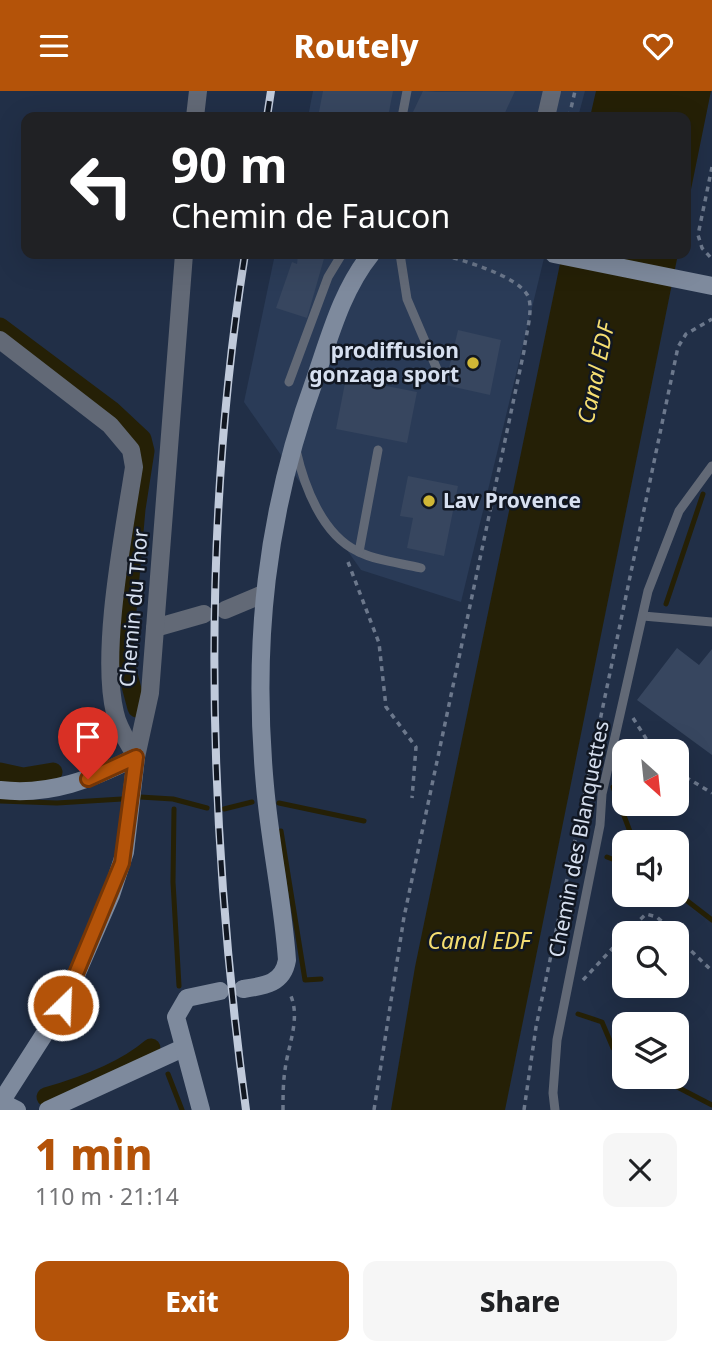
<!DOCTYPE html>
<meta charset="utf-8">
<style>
:root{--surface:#fff;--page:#f6f6f6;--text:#202124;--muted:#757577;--accent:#b45309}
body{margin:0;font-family:"Noto Sans",sans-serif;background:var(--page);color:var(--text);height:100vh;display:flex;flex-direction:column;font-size:26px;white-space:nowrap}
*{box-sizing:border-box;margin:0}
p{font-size:23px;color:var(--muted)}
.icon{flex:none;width:38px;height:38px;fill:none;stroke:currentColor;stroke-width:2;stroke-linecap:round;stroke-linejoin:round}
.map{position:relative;height:1019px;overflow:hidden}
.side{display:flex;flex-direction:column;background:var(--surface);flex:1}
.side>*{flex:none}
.top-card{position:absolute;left:21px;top:21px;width:670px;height:147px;border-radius:14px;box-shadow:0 7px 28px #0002;background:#202124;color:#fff;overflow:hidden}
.needle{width:46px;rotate:153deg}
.buttons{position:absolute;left:612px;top:648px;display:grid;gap:14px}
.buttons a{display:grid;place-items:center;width:77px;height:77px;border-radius:14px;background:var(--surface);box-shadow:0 7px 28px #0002;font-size:35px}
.pin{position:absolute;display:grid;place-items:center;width:60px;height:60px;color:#fff;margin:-72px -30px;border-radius:50% 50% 50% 0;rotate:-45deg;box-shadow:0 0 7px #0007}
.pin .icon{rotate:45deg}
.me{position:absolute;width:77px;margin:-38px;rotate:24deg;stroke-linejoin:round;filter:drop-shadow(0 0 5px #0008)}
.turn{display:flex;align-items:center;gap:24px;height:147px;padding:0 35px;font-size:32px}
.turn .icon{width:91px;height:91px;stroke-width:2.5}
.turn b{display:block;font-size:49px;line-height:60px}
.round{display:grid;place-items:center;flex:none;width:74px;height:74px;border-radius:14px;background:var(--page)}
.summary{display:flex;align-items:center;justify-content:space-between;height:119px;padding:0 35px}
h1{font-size:42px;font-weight:800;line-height:52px;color:var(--accent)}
.primary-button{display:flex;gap:14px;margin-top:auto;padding:14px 35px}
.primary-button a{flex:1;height:80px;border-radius:14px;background:var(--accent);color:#fff;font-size:28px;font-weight:800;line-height:80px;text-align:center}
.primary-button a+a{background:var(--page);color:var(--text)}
header{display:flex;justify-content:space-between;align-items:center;height:91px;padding:0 35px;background:var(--accent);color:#fff;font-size:32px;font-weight:800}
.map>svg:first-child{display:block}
.built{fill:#2a3b57}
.water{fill:#252006}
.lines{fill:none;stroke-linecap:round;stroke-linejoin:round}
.stream{stroke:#252006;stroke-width:5}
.canal{stroke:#252006;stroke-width:19}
.building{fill:#37465f}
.path{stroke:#6c788c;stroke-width:3.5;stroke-dasharray:5 5;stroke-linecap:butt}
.lane{stroke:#626976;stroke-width:9}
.street{stroke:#626976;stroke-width:18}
.secondary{stroke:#7e8a9d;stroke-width:18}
.rail-casing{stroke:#c0cadb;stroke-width:8}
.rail{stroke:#111722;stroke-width:5;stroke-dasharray:16;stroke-linecap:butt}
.route-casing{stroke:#753606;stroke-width:18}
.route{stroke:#b45309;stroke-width:12}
.poi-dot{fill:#d0b736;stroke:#111722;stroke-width:2.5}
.labels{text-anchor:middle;stroke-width:5;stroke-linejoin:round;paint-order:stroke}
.poi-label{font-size:21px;font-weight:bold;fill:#d7e0f0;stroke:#111722;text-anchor:end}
.street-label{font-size:21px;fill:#d7e0f0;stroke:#111722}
.water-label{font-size:23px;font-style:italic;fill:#f5de71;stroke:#111722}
</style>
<header><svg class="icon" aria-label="menu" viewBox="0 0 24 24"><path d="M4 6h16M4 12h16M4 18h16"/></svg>Routely<svg class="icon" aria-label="heart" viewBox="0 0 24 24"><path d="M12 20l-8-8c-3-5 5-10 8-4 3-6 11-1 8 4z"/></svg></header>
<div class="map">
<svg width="712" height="1019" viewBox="0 0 712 1019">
<rect width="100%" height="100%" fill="#212f47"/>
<g class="built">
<path d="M313,0h272l-7,26h-270z"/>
<path d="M275,163h270l-84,348 -100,-32 -117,-168z"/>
</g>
<g class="water">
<path d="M596,0h115l-25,123v-97h-96z"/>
<path d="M562,163h116l-173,856h-114l24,-143z"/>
</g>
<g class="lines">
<g class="stream">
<path d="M666,513l37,-110"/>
<path d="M613,696l21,55"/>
<path d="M140,706l33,2 34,9"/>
<path d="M0,710l57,2 65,-4"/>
<path d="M279,712l85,18"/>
<path d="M174,718l-1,73 6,104"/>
<path d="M224,718l28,-7"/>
<path d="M281,740l24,149 16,-1"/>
<path d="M607,766l18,7"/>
<path d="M677,802l35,27"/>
<path d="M578,923l24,8 11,26 12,11"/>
<path d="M168,983l14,36"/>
<path d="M656,985l56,29"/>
</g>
<g class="canal">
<path d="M0,236l111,83 31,29 3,12 -9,58 -13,147 14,52"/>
<path d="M0,681l23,5 30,-5"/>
<path d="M46,1006c35,-10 77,-25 105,-49"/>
</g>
</g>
<g class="building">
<path d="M323,0h70l-5,26h-70z"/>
<path d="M423,0l14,1 78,-1 -12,26h-79l-11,-5z"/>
<path d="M298,163h33l-2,3 -4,-2 -18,63 -31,-10 16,-46 5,2z"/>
<path d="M458,239l43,10 -11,55 -45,-10z"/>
<path d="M346,287l71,14 -10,51 -71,-14z"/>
<path d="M408,385l50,10 -14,70 -37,-8 6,-30 -13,-2z"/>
<path d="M677,557l22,17 13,-16v106l-75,-55z"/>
</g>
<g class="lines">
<g class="path">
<path d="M569,26l6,-26"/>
<path d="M712,76l-14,68 4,13 10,11"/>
<path d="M348,471l31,81 7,64 30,40 -4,51"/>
<path d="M633,627l21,33"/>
<path d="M677,681l35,21"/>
<path d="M626,842l20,-19 11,3 17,16"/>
<path d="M677,846l35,34"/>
<path d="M583,889l42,-45"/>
<path d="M283,1019c0,-13 0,-27 2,-40 3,-25 17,-54 4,-78"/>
<path d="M374,1019l30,-193 120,-566c1,-14 10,-41 4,-55 -11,-21 -67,-36 -88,-42"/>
<path d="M524,1019l12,-83 142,-680 8,-13 26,-15"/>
</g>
<g class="lane">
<path d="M402,26l5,-26"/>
<path d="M400,163l7,45 32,75"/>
<path d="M289,291l39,-105 14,-23"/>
<path d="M296,359c8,36 26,84 61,101 19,10 44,12 64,17"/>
<path d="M359,461l19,-102"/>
<path d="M643,525l69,6"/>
<path d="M555,1019l-2,-17 4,-53 43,-215 2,-31 46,-203 31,-80 33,-45"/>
</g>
<g class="street">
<path d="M195,26l3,-26"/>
<path d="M546,26l6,-26"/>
<path d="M0,249l110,85 21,25 3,17c-10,65 -34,184 -19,246 3,16 14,30 21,44"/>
<path d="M225,519l38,-16"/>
<path d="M155,537l49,-14"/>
<path d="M136,666l14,-64 34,-439"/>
</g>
<g class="secondary">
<path d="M554,163l158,32"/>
<path d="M0,699c50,6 92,-11 136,-33"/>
<path d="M243,898c21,-3 40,-5 44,-29 -4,-58 -17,-116 -22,-174 -13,-142 1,-273 50,-407 15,-43 27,-89 56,-125"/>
<path d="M17,1019l-16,-8 62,-97 48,-110 14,-43 11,-95"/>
<path d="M48,1019l135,-62"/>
<path d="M201,1019l-25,-93 11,-19 33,-7"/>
</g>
<defs>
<g id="rail">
<path d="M267,26l4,-26"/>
<path d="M245,163c-45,283 -37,573 1,856"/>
</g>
</defs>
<use href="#rail" class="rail-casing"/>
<use href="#rail" class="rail"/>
</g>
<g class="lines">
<defs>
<path id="route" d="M63,914l59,-142 14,-106 -48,22"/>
</defs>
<use href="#route" class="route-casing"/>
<use href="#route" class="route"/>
</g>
<g class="poi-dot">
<circle cx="473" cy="272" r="7"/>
<circle cx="429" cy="410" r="7"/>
</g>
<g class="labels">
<g class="poi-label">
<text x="459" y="267">prodiffusion<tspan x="459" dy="24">gonzaga sport</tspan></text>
<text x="443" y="417" text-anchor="start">Lav Provence</text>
</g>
<g class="street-label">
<text transform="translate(134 517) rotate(-85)" y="7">Chemin du Thor</text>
<text transform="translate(579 748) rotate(-79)" y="7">Chemin des Blanquettes</text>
</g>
<g class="water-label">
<text transform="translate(596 282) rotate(-78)" y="8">Canal EDF</text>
<text x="479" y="858">Canal EDF</text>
</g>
</g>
</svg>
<div class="buttons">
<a><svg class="needle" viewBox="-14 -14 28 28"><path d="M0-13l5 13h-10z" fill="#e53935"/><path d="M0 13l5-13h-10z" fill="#757577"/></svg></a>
<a><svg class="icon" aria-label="sound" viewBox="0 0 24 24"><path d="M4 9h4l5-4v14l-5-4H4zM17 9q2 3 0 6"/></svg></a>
<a><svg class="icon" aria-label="search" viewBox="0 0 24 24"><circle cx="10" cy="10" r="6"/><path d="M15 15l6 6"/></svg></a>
<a><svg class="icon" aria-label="layers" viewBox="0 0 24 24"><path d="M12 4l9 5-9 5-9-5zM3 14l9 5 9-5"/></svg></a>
</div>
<div class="pin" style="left:88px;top:688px;background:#d93025"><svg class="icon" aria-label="arrive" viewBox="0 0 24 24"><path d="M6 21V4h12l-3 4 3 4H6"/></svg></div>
<svg class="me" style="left:63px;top:914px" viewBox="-20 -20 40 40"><circle r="17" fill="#b45309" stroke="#fff" stroke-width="3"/><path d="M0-11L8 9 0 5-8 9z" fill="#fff"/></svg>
<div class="top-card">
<div class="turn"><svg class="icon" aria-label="left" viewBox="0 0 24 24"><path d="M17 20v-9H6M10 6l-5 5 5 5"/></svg><div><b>90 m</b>Chemin de Faucon</div></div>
</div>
</div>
<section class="side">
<div class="summary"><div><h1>1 min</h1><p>110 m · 21:14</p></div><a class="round"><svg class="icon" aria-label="close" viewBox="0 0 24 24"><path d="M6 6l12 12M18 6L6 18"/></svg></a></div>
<div class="primary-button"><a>Exit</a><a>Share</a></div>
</section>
